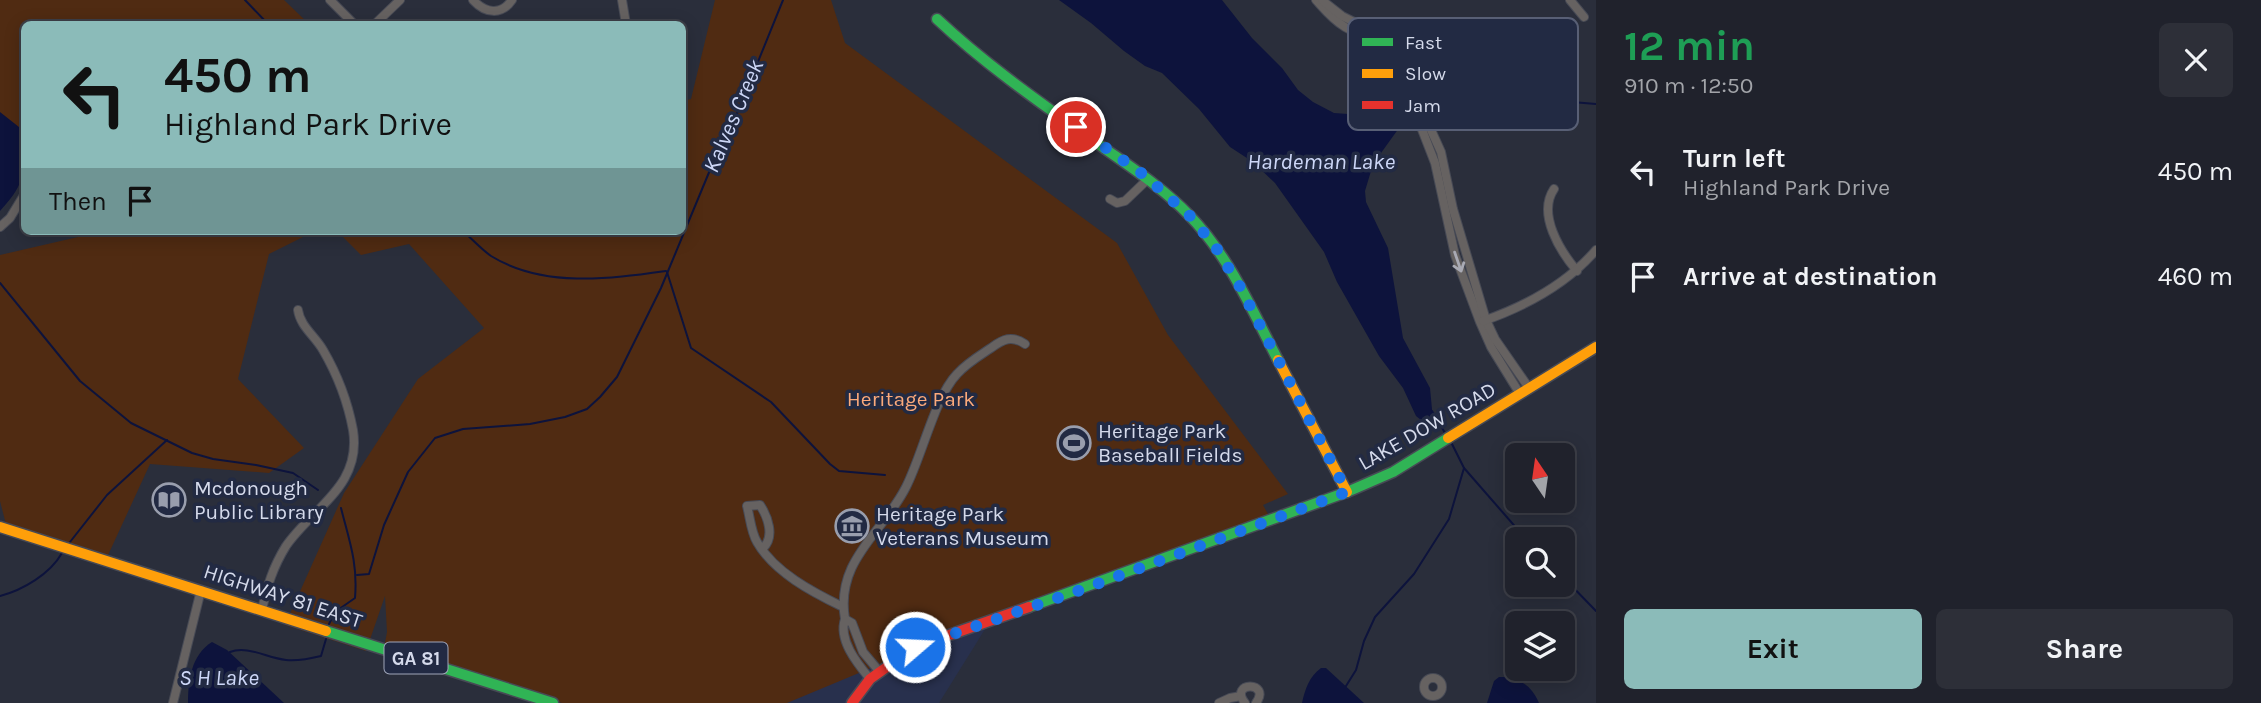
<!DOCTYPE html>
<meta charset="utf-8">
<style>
:root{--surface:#20222c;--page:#2d2f38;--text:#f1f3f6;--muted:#a2a4a9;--line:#3d3f48;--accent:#8bbbb9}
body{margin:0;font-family:Karla,sans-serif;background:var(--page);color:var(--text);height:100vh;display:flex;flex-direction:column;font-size:26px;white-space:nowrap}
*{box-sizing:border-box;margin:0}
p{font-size:23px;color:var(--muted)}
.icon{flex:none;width:38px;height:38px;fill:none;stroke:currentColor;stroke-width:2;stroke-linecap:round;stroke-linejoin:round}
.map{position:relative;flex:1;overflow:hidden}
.side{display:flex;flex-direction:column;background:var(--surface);width:665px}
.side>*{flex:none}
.banner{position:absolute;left:21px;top:21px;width:665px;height:214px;border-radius:10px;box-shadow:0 4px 18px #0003,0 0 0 2px var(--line);background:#8bbbb9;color:#111;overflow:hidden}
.needle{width:46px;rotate:347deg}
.buttons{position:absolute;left:1505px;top:443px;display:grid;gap:14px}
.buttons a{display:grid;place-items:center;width:70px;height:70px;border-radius:10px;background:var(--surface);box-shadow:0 4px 18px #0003,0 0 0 2px var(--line);font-size:35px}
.pin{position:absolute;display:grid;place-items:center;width:60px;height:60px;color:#fff;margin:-30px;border:4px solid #fff;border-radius:50%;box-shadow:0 2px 7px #0007}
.me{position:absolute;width:77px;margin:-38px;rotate:71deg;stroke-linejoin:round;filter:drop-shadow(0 0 5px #0008)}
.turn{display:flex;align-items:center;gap:24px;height:147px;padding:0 28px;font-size:32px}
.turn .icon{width:91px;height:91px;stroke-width:2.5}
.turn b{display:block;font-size:49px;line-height:60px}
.then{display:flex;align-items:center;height:66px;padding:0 28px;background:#0003;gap:14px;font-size:26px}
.round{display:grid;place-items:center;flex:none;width:74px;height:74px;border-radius:10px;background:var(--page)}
.summary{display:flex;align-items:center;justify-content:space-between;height:119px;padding:0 28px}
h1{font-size:42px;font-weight:700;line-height:52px;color:#1e9e55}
.primary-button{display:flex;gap:14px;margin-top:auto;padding:14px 28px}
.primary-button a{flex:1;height:80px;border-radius:10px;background:var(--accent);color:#111;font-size:28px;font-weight:700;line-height:80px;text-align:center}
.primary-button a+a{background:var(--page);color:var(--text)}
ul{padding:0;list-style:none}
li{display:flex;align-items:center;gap:21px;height:105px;padding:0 28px}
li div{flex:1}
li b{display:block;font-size:26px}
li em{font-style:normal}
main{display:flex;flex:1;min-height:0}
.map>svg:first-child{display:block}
.built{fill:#28304d}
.green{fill:#502b12}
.water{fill:#0d133c}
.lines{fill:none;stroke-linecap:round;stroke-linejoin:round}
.stream{stroke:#0d133c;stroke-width:2}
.street-casing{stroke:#474a55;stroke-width:10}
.fast-casing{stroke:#474a55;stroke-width:13}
.slow-casing{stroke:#474a55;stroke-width:13}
.jam-casing{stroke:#474a55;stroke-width:13}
.street{stroke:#666261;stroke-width:8}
.fast{stroke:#30b455;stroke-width:10}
.slow{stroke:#ff9f0a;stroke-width:10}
.jam{stroke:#e5322d;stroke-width:10}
.oneway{stroke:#a9aab4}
.route{stroke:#1a73e8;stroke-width:12;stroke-dasharray:0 21.6}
.labels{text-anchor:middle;stroke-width:7;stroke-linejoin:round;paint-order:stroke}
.shield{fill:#222a43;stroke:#9fa5b9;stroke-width:2}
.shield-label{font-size:19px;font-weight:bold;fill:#d5daeb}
.park-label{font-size:21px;fill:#fcaa7b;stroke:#222a43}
.street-label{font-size:21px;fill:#d5daeb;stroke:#222a43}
.poi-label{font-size:21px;fill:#d5daeb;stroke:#222a43;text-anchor:start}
.water-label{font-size:23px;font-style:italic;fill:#cdd7f7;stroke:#222a43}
.key{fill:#222a43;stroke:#585f75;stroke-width:2}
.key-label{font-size:19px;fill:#d5daeb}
</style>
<main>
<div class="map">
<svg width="1596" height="703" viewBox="0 0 1596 703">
<rect width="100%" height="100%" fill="#2a2e3b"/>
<path class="built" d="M992,618l-53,85h-200z"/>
<g class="green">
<path d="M0,0h284l25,24h-285v112l-24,-22z"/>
<path d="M715,0h116l14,43 272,200 51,92 120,159 -25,11 10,18 -287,97 -199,83h-225l-178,-55 3,-16 -2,-36 -19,55 -81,-26 59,-132 74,-114 66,-51 -75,-84 -48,11 -24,-24h345l1,-130 8,-2z"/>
<path d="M104,231h211l-46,23 -31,125 66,69 -35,25 -119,-9 -47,102 -94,-30 -9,-35v-246z"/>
</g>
<g class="water">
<path d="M1059,0h163l30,38 30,30 16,22 15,12 21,11 14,1 24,-4 32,-11v22l-23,32 -10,18 -6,20 1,11 22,46 15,90 27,50 3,32 -7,4 -10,-8 -13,-28 -24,-32 -42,-74 -13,-30 -49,-69 -22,-21 -23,-15 -31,-38 -37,-36 -17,-7 -21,-15 -33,-28z"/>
<path d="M0,112l24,19c0,40 4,50 -24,80z"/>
<path d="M212,642l15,8 57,53h-96c0,-22 3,-48 24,-61z"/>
<path d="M1321,668h5l38,35h-62c3,-14 7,-26 19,-35z"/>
<path d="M1499,677c20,0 32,8 40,26h-52l7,-22z"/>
</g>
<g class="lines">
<g class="stream">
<path d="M245,0l23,24"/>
<path d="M1427,108l10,-12 23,-10 19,-3h23l26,11 32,7 36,3"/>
<path d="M1402,124l7,-5"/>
<path d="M463,231c9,8 18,18 28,25 52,32 118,23 175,15"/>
<path d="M667,272l24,76 80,54 59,62 9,7 46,4"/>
<path d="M0,283l80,98 51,42 61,30 21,6 43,6 37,8 25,17"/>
<path d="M1432,411l13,22"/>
<path d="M1452,444l12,24 62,71"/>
<path d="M70,542l37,-47 60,-55"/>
<path d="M357,575l12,-1 15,-49 24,-53 27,-34 28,-9 67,-5 35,-7 22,-8 13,-12 17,-20 44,-89 49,-118 22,-44 51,-126"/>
<path d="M1563,577l33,34"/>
<path d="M0,596c23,-6 50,-22 62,-43"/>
<path d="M329,624l6,-12 20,-14c3,-35 -6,-58 -14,-90"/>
<path d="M230,652c17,-7 37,6 56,8 12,1 23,-1 35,-4l5,-17"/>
<path d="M1346,686l10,-16 8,-29 11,-24 39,-43 35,-55 15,-51"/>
</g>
<defs>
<g id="street">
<path d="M330,0l24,24"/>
<path d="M473,0c12,13 28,16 39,0"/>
<path d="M622,0l4,24"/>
<path d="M1316,0c9,10 17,20 29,27 19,11 37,13 50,33l40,103 20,92 25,67 11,25 29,47"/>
<path d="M1570,0l14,17"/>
<path d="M1323,1l19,15 42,21 15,18 19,38 9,28 14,31 12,57 33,111 9,19 34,49"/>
<path d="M375,24l25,-24"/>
<path d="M1554,189c-17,25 6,62 23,82"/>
<path d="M1110,199l7,4 8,-2 23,-22"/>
<path d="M0,227l10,-9 14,-23"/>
<path d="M1483,321c43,-15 83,-36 113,-71"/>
<path d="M763,548c12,-11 5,-31 -3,-43l-13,1c3,11 4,26 10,36 17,30 55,50 86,65"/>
<path d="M262,610c5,-24 11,-43 24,-64 27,-39 76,-60 67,-116 -5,-27 -16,-56 -30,-80 -8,-14 -23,-24 -25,-40"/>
<path d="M845,619c-10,-59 38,-86 61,-132 16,-31 29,-90 51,-113 10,-11 22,-18 34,-26 12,-9 21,-13 34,-4"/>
<circle cx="1433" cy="687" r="9"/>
<path d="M870,679c-13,-16 -32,-39 -25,-60l7,4 11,29 16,19"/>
<path d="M173,703l28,-113"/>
<path d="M1219,703l11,-5 11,-2"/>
<path d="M1245,703c-17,-22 27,-22 11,0"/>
</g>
<g id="fast">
<path d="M937,19c50,47 108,87 164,127 31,22 62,42 88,69 40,41 63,95 89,145"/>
<path d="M1029,607l318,-115 46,-20 55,-34"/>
<path d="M326,631l227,72"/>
</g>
<g id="slow">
<path d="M1278,360l69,132"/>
<path d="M1448,438l148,-91"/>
<path d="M0,527l326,104"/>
</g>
<path id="jam" d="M852,703l18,-24 45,-32 114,-40"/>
</defs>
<use href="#street" class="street-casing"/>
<use href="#fast" class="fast-casing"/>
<use href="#slow" class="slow-casing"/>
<use href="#jam" class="jam-casing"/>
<use href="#street" class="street"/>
<use href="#fast" class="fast"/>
<use href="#slow" class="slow"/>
<use href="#jam" class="jam"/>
</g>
<defs><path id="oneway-shaft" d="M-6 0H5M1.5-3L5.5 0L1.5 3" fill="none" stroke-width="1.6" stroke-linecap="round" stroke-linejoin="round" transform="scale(1.75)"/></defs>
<use class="oneway" href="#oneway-shaft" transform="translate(1458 262) rotate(71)"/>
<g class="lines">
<path class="route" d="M915,647l157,-54 275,-101 -108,-207 -24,-39 -26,-31 -45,-40 -68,-48"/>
</g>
<defs>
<symbol id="stadium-ring" viewBox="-11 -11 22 22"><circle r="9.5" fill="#222a43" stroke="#999ead" stroke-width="1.5"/><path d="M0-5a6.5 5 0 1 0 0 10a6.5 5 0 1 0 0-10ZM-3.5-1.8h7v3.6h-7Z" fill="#999ead"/></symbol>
<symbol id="library-ring" viewBox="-11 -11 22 22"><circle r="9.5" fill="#222a43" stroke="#999ead" stroke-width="1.5"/><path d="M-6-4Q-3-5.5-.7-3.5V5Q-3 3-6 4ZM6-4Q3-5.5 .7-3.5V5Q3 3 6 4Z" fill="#999ead"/></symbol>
<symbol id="museum-ring" viewBox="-11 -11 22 22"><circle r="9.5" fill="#222a43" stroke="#999ead" stroke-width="1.5"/><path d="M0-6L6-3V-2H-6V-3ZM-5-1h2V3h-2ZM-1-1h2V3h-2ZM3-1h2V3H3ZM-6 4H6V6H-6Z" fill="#999ead"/></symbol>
</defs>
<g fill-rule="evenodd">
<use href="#stadium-ring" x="1055" y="424" width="38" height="38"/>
<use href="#library-ring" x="150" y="481" width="38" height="38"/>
<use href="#museum-ring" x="833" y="507" width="38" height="38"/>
</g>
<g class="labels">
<rect class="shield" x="384.5" y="642.5" width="63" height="31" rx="5"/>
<g class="shield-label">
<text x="416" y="665">GA 81</text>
</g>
<g class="park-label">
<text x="911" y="406">Heritage Park</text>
</g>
<g class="street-label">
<text transform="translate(1427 426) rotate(-30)" y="7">LAKE DOW ROAD</text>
<text transform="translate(283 596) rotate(18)" y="7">HIGHWAY 81 EAST</text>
</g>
<g class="poi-label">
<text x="1098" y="438">Heritage Park<tspan x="1098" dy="24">Baseball Fields</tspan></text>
<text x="194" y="495">Mcdonough<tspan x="194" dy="24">Public Library</tspan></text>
<text x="876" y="521">Heritage Park<tspan x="876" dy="24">Veterans Museum</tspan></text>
</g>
<g class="water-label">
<text transform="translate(733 116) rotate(-67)" y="8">Kalves Creek</text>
<text x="1321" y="169">Hardeman Lake</text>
<text x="219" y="685">S H Lake</text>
</g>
</g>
<rect x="1348" y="18" width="230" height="112" rx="10" class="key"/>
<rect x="1362" y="38" width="31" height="8" fill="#30b455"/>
<rect x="1362" y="69" width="31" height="9" fill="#ff9f0a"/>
<rect x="1362" y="101" width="31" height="8" fill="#e5322d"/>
<g class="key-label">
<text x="1405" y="49">Fast</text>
<text x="1405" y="80">Slow</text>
<text x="1405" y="112">Jam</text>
</g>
</svg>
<div class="buttons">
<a><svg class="needle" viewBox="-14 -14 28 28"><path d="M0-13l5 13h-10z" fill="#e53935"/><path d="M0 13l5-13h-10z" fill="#a2a4a9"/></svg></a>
<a><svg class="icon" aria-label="search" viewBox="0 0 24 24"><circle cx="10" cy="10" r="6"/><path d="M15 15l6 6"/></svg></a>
<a><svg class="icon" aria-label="layers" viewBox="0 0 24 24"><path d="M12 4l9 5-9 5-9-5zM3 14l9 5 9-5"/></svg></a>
</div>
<div class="pin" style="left:1076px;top:127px;background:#d93025"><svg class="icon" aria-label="arrive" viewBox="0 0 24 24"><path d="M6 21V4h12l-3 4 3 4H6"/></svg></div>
<svg class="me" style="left:915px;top:647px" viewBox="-20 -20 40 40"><circle r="17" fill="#1a73e8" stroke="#fff" stroke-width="3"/><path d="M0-11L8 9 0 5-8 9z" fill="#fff"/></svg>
<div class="banner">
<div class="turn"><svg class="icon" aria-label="left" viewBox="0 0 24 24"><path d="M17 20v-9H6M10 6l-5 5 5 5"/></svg><div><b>450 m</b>Highland Park Drive</div></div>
<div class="then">Then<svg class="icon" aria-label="arrive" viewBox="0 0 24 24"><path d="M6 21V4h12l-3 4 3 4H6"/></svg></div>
</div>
</div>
<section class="side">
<div class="summary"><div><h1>12 min</h1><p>910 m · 12:50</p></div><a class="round"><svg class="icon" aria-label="close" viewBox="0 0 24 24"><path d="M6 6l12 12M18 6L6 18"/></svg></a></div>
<ul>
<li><svg class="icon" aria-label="left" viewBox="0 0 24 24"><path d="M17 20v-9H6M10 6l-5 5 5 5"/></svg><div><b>Turn left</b><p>Highland Park Drive</p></div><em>450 m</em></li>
<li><svg class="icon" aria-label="arrive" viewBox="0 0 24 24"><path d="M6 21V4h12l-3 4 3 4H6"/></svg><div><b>Arrive at destination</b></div><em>460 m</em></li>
</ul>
<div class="primary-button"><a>Exit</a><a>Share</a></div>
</section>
</main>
